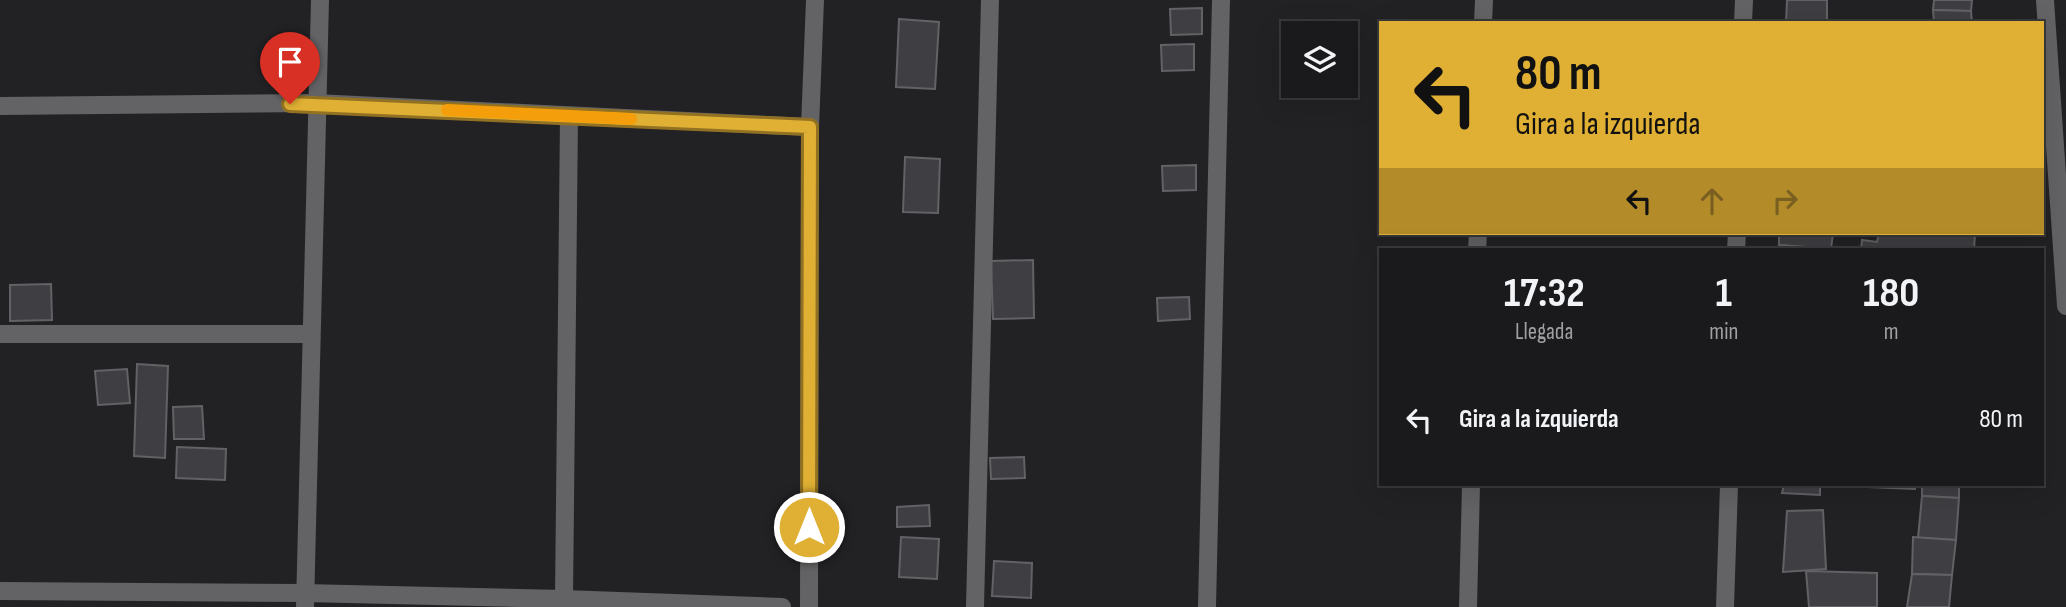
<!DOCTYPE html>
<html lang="es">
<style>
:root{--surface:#1a191b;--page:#232224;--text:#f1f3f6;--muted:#9fa0a3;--line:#38383a}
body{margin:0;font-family:"Sofia Sans Condensed",sans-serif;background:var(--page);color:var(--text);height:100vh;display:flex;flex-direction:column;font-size:26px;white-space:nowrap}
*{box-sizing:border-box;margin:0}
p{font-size:23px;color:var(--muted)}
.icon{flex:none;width:38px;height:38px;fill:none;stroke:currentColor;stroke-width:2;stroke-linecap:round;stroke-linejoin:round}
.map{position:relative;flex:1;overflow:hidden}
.sheet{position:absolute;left:1379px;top:248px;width:665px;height:238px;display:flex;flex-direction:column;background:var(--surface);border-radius:0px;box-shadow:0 7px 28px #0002,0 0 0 2px var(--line)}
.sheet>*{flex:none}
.top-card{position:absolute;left:1379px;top:21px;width:665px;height:214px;border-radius:0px;box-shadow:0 7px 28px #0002,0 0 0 2px var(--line);background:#e0b034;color:#111;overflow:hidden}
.fabs{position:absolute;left:1281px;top:21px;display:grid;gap:14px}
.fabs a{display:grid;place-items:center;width:77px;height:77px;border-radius:0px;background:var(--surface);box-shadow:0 7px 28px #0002,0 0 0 2px var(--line);font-size:35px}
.pin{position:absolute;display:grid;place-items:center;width:60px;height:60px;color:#fff;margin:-72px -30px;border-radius:50% 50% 50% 0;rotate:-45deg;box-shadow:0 0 7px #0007}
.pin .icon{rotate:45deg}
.me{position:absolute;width:77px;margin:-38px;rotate:0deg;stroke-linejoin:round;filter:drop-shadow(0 0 5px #0008)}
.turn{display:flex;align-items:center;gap:24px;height:147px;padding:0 21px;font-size:32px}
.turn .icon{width:91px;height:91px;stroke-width:2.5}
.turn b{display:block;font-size:49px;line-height:60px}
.lanes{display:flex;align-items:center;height:66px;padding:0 21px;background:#0003;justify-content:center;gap:35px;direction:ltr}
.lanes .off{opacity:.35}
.eta{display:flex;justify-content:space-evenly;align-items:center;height:119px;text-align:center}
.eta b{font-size:42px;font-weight:700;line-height:49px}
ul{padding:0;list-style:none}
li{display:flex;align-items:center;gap:21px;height:105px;padding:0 21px}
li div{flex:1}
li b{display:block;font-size:26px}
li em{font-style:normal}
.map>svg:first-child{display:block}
.building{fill:#3f3e42;stroke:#626266;stroke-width:2}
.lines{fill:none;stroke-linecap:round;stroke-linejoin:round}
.minor{stroke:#636264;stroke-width:18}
.route-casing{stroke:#927222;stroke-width:18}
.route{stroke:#e0b034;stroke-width:12}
.slow{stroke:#f59e0b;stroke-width:12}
</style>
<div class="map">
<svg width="2066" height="607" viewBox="0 0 2066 607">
<rect width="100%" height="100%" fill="#222124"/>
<g class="building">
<path d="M1787,0h40v23h-41z"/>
<path d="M1934,0h38l-1,11 -38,-1z"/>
<path d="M1202,8v26l-31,1 -1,-26z"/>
<path d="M1933,10l38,1 1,12h-38z"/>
<path d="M899,19l40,3 -4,67 -39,-2z"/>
<path d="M1194,44v26l-32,1 -1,-26z"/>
<path d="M905,157l35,2 -2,54 -35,-1z"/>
<path d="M1196,165v25l-33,1 -1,-25z"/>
<path d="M1779,233h54l-2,16 -52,-4z"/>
<path d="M1879,233h96l-1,17h-113l1,-10 15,2z"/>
<path d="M1779,245l52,4 -53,1z"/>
<path d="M1033,260l1,58 -41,1 -2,-58z"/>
<path d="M51,284l1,36 -42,1v-36z"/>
<path d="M1189,297l1,22 -32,2 -1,-23z"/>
<path d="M137,364l31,2 -3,92 -31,-2z"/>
<path d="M127,369l3,34 -32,2 -3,-34z"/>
<path d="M202,406l2,33h-30l-1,-32z"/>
<path d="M177,447l49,2 -1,31 -49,-2z"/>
<path d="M1024,457l1,21 -34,1 -1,-21z"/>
<path d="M1784,485h36v10l-38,-2z"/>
<path d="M1868,485h47v4l-47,-2z"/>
<path d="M1922,485h37v13l-37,-2z"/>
<path d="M1922,496l37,2 -3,42 -38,-2z"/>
<path d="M929,505l1,21 -33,1v-20z"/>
<path d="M1823,510l3,59 -43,3 4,-61z"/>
<path d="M901,537l38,2 -2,40 -38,-2z"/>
<path d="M1913,537l43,3 -4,35 -40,-1z"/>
<path d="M994,561l38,2 -1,35 -39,-2z"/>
<path d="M1806,571l71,2v34h-68z"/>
<path d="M1912,574l40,1 -3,32h-42z"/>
</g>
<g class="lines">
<g class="minor">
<path d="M2045,0l21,306"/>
<path d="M1483,23l1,-23"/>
<path d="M1743,23l1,-23"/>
<path d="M0,106l316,-3 494,24"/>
<path d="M1477,250l1,-17"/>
<path d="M1736,250l1,-17"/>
<path d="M0,334h310"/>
<path d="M0,591l304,2 260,6 218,8"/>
<path d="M564,599l5,-483"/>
<path d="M305,607l15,-607"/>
<path d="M809,607l1,-480 5,-127"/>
<path d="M975,607l15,-607"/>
<path d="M1207,607l14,-607"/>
<path d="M1468,607l3,-122"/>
<path d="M1725,607l4,-122"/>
</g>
</g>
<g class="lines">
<defs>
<path id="route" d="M290,104l520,23 -1,400"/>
</defs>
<use href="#route" class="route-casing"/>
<use href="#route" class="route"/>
<path class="slow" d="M447,110l184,9"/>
</g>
</svg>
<div class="fabs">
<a><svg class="icon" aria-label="layers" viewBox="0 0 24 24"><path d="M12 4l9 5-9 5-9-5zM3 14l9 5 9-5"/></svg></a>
</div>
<div class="pin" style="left:290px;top:104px;background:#d93025"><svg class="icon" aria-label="arrive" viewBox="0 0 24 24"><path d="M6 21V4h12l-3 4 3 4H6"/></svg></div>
<svg class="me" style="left:809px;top:527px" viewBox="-20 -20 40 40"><circle r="17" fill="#e0b034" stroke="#fff" stroke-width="3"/><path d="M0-11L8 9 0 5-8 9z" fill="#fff"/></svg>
<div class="top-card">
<div class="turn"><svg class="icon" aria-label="left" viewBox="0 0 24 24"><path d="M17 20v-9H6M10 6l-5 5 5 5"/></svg><div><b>80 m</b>Gira a la izquierda</div></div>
<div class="lanes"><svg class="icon" aria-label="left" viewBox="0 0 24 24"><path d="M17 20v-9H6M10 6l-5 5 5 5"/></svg><svg class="icon off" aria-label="ahead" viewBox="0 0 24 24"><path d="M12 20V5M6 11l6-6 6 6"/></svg><svg class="icon off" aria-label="right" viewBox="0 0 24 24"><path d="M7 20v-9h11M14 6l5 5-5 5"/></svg></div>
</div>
<section class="sheet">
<div class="eta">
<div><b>17:32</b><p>Llegada</p></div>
<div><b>1</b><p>min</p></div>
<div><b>180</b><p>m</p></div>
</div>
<ul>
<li><svg class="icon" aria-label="left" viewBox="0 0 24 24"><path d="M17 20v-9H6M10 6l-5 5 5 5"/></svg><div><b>Gira a la izquierda</b></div><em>80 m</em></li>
</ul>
</section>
</div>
